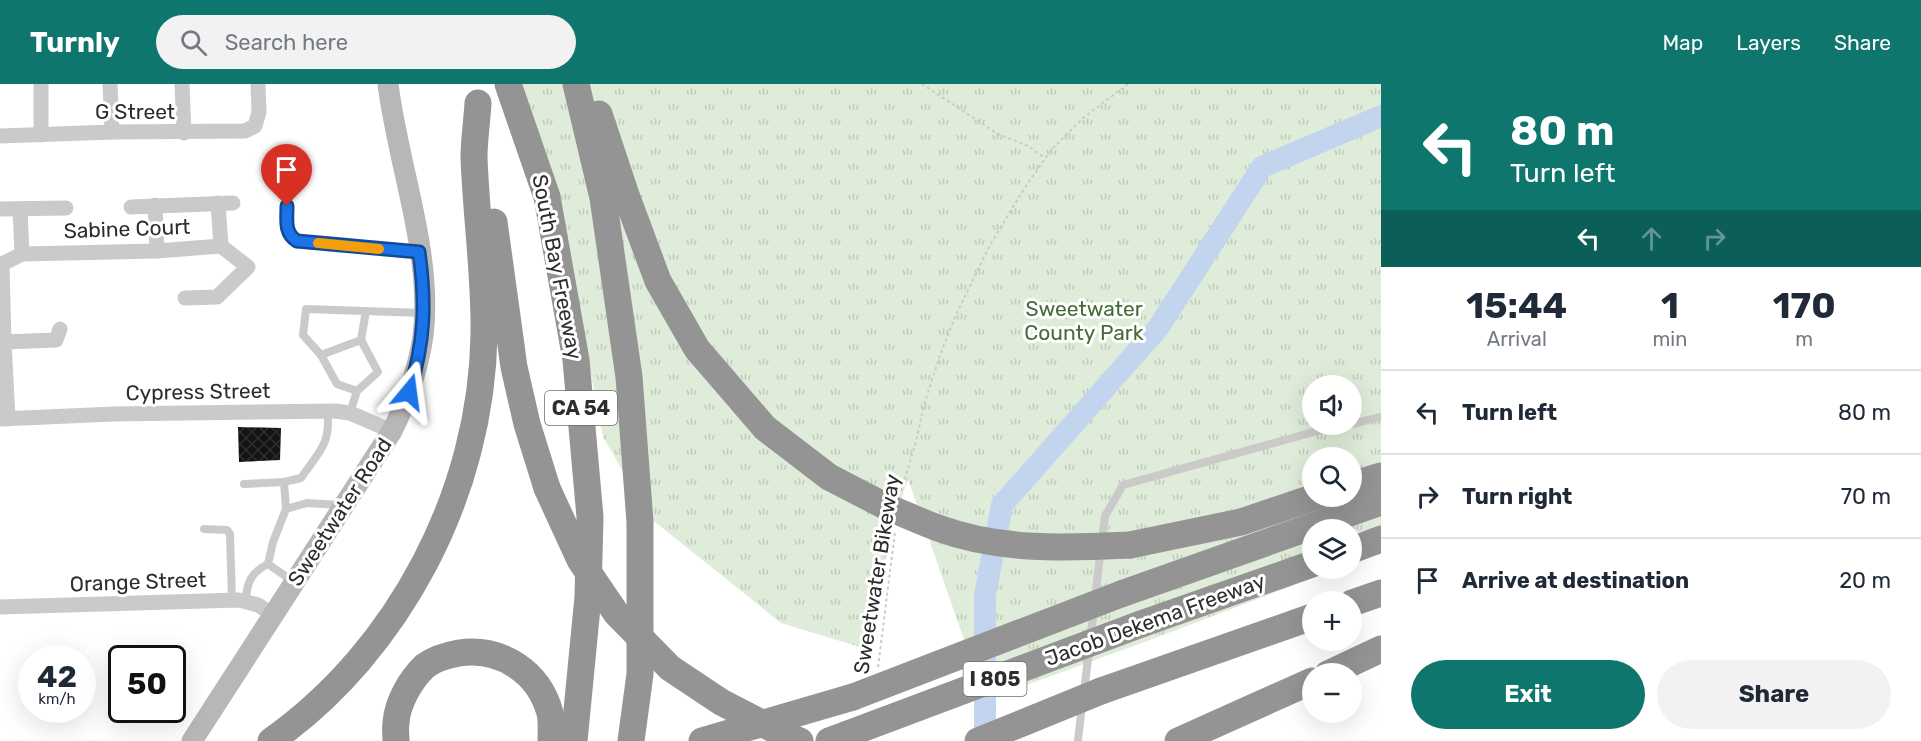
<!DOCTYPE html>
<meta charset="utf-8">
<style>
:root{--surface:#fff;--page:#f2f2f3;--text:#1f2937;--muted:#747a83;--line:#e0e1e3;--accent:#0f766e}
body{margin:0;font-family:Rubik,sans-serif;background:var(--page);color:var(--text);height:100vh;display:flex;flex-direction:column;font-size:22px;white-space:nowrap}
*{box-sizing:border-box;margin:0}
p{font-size:20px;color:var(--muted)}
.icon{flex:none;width:33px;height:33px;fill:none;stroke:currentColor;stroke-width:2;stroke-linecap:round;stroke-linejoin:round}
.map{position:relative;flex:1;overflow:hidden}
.details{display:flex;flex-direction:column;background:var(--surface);width:540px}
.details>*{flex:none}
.guide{background:#0f766e;color:#fff;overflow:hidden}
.tools{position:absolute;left:1302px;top:291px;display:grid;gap:12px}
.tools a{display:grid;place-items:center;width:60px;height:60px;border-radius:50%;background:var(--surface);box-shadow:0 6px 24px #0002;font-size:30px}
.speed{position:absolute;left:18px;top:561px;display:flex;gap:12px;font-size:30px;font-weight:700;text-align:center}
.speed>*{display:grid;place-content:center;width:78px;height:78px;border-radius:50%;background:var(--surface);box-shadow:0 6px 24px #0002;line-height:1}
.speed small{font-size:15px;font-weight:400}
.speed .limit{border:3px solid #111;border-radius:9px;background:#fff;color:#111}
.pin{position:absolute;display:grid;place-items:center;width:51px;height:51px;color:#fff;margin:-62px -26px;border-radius:50% 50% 50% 0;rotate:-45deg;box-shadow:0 0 6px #0007}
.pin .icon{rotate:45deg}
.me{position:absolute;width:66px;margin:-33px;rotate:16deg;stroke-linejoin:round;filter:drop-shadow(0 0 4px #0008)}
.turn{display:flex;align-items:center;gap:21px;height:126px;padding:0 30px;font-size:27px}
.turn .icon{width:78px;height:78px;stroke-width:2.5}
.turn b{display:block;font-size:42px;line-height:51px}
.lanes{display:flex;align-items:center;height:57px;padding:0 30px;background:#0003;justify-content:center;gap:30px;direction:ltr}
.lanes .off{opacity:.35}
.eta{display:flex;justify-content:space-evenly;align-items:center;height:102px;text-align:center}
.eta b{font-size:36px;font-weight:700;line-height:42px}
.primary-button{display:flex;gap:12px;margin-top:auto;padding:12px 30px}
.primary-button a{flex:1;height:69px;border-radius:36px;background:var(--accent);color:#fff;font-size:24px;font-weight:700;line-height:69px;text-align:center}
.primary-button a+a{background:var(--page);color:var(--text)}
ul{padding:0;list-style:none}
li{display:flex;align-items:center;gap:18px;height:84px;padding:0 30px;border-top:2px solid var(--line)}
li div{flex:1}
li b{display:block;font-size:22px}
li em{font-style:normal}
header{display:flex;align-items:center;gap:36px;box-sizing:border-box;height:84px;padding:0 30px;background:var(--accent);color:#fff}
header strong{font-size:28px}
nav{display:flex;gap:33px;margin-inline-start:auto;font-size:21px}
.search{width:420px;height:54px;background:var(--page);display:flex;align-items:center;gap:15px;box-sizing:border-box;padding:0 21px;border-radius:33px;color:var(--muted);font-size:22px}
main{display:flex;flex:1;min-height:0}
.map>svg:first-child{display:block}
.grass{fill:url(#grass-tufts);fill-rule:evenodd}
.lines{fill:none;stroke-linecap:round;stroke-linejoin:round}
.river{stroke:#c3d5ee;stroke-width:22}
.building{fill:url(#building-cross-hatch)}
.path{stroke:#cacaca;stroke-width:2;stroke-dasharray:3 3;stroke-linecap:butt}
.lane{stroke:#cacaca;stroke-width:8}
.street{stroke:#cacaca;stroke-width:15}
.secondary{stroke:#b7b7b7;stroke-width:21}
.highway{stroke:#949494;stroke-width:27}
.highway-bridge{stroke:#949494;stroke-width:27}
.route-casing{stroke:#114b97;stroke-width:15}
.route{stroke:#1a73e8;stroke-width:10}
.slow{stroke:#f59e0b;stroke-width:10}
.labels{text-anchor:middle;stroke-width:6;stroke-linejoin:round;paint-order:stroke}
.shield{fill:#fff;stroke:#6c6c6c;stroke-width:1.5}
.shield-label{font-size:20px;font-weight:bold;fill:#2d2d2d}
.street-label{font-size:21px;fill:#2d2d2d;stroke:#fff}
.park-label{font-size:21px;fill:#456c37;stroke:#fff}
</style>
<header>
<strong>Turnly</strong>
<div class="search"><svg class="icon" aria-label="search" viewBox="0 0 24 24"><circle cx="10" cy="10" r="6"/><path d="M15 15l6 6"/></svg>Search here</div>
<nav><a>Map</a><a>Layers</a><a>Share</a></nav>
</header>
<main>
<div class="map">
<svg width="1381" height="657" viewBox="0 0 1381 657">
<defs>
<pattern id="grass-tufts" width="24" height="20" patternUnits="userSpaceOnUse" patternTransform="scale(1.5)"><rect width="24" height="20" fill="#dfecd9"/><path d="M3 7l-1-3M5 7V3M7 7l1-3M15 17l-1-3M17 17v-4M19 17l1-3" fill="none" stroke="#c0cbbb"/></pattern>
<pattern id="building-cross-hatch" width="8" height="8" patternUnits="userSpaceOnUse" patternTransform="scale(1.5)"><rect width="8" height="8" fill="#141414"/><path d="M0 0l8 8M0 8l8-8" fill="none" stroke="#2e2e2e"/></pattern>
</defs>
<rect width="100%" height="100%" fill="#fff"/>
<path class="grass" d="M505,0h876v466l-29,12v-32h-40v38l24,1 -186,71 -165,60 -77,-221c-20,55 -31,115 -35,172l-92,-28 -131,-105 -47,-81 -16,-83zM1312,302h40v38h-40zM1312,374h40v38h-40z"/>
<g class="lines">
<path class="river" d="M985,657v-146l17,-90 156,-177 104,-161 119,-51"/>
</g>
<path class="building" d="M238,343l43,1 -1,32 -41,2z"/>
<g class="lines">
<g class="path">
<path d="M922,0l76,50 30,12 17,12"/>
<path d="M901,407l15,-49 8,-37 16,-50 15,-38 35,-72 34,-56 27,-39 32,-32 45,-34"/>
<path d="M878,583l17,-135"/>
</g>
<g class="lane">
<path d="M287,122c0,14 -3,27 10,35l93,10 29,1"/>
<path d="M361,256l5,-29"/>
<path d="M321,271l-18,-20 3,-26 116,4"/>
<path d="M350,329l7,-22 21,-19 -17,-32 -40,15 16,29 20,7"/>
<path d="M1352,340l29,-7"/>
<path d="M284,398l17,-4c17,-25 31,-35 26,-67"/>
<path d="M244,400l40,-2 2,27"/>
<path d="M204,445l23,1 3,4 2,67"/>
<path d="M294,498l-26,-18 5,-22 13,-33 21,-6 33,2"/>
<path d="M1095,513l10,-81 18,-31 194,-54 30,-7"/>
<path d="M246,518c0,-18 5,-30 22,-38"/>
<path d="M1090,554l4,-27"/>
<path d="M1084,608l5,-42"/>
<path d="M1078,657l4,-37"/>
</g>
<g class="street">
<path d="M41,0v51"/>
<path d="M110,0l2,48"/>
<path d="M182,0l2,49"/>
<path d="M0,52l112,-4 133,-1 10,-5 4,-14 -1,-28"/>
<path d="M218,119l3,43"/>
<path d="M155,121l2,46"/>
<path d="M131,123l102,-4"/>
<path d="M0,125l66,-1"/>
<path d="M20,125l2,45"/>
<path d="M2,180l20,-10 135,-3 64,-5 27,21 -31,30 -32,1"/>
<path d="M2,180l2,78 4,77"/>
<path d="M4,258l52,-2 4,-11"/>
<path d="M0,335l114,-5 221,-3 15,2 42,18"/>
<path d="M0,523l239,-7 19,5 15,10"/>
</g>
<path class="secondary" d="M192,657l200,-310c15,-30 26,-61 31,-95 10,-83 -25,-170 -35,-252"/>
<g class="highway">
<path d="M508,0l39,113 29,163 14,157 -2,80 -14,144"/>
<path d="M576,0l27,114 26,179 11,145v152l-9,67"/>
<path d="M599,30l27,81 32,86 39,68 68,79 64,49 58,30"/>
<path d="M494,138l20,145 13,57 20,64"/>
<path d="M1352,401l29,-9"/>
<path d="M1130,461l111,-23 77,-26"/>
<path d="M1352,466l29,-11"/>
<path d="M1121,510l260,-92"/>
<path d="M1352,519l29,-10"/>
<path d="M1141,540l171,-60"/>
<path d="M1328,590l53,-25"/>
<path d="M1101,607l211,-74"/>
<path d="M271,657c129,-91 211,-250 213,-407 1,-59 -8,-118 -10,-177 0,-17 3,-36 4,-54"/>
<path d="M396,657c0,-6 -1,-13 0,-18 1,-20 15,-44 29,-57 9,-7 23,-11 34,-13 42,-6 80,19 91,60 2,9 1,19 1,28"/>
<path d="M702,657l151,-44"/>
<path d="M829,657l19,-7"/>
<path d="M1178,657l134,-60"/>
</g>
<g class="highway-bridge">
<path d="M547,404l33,72 36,53 54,55 51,34 54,28 25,11"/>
<path d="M887,423c17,7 34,15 51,21 62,23 128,20 192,17"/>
<path d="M853,613l268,-103"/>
<path d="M848,650l293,-110"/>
<path d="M978,657l123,-50"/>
</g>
</g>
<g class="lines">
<defs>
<path id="route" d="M287,122c0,14 -3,27 10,35l122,11c7,50 6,91 -10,140"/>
</defs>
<use href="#route" class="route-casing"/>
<use href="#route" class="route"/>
<path class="slow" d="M318,159l61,6"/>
</g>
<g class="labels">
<g class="shield">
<rect x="545" y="307" width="72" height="34" rx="4.5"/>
<rect x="963.5" y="578" width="63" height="34" rx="4.5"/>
</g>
<g class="shield-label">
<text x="581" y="331">CA 54</text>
<text x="995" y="602">I 805</text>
</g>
<g class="street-label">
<text x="135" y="35">G Street</text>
<text transform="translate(127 145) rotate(-2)" y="7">Sabine Court</text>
<text transform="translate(557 183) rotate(79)" y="7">South Bay Freeway</text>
<text transform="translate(198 308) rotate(-1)" y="7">Cypress Street</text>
<text transform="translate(340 428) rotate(-57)" y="7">Sweetwater Road</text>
<text transform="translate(877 490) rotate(-81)" y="7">Sweetwater Bikeway</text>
<text transform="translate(138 498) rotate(-2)" y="7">Orange Street</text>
<text transform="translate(1155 536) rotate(-20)" y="7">Jacob Dekema Freeway</text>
</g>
<g class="park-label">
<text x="1084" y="232">Sweetwater<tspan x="1084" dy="24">County Park</tspan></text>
</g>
</g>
</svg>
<div class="tools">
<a><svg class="icon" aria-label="sound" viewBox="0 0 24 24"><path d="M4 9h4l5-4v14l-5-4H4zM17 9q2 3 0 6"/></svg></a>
<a><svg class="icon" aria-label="search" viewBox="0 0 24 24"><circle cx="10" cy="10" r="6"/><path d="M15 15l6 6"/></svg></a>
<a><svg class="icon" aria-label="layers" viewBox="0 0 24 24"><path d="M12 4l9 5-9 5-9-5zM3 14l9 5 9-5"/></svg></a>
<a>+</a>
<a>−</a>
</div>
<div class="speed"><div>42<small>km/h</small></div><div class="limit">50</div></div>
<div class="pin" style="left:287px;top:122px;background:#d93025"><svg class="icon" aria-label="arrive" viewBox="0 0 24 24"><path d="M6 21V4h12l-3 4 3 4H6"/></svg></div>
<svg class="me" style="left:409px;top:308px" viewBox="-20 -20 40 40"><path d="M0-17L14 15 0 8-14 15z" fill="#1a73e8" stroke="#fff" stroke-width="4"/></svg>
</div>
<section class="details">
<div class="guide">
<div class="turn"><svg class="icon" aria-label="left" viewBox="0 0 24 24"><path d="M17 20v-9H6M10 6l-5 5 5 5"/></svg><div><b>80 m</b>Turn left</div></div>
<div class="lanes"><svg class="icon" aria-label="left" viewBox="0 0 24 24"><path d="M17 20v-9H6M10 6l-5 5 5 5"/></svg><svg class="icon off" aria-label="ahead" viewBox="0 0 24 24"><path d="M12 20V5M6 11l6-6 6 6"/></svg><svg class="icon off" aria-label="right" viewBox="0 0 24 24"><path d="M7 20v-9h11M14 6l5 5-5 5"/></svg></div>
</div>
<div class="eta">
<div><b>15:44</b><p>Arrival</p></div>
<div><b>1</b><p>min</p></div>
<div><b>170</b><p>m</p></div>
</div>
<ul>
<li><svg class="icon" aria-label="left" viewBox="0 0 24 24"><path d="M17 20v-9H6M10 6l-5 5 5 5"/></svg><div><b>Turn left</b></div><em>80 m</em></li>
<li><svg class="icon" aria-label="right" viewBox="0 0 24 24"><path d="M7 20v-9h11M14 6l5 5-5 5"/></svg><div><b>Turn right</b></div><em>70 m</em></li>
<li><svg class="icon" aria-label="arrive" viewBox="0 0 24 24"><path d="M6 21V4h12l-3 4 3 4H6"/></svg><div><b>Arrive at destination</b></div><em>20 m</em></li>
</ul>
<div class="primary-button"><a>Exit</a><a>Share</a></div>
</section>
</main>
